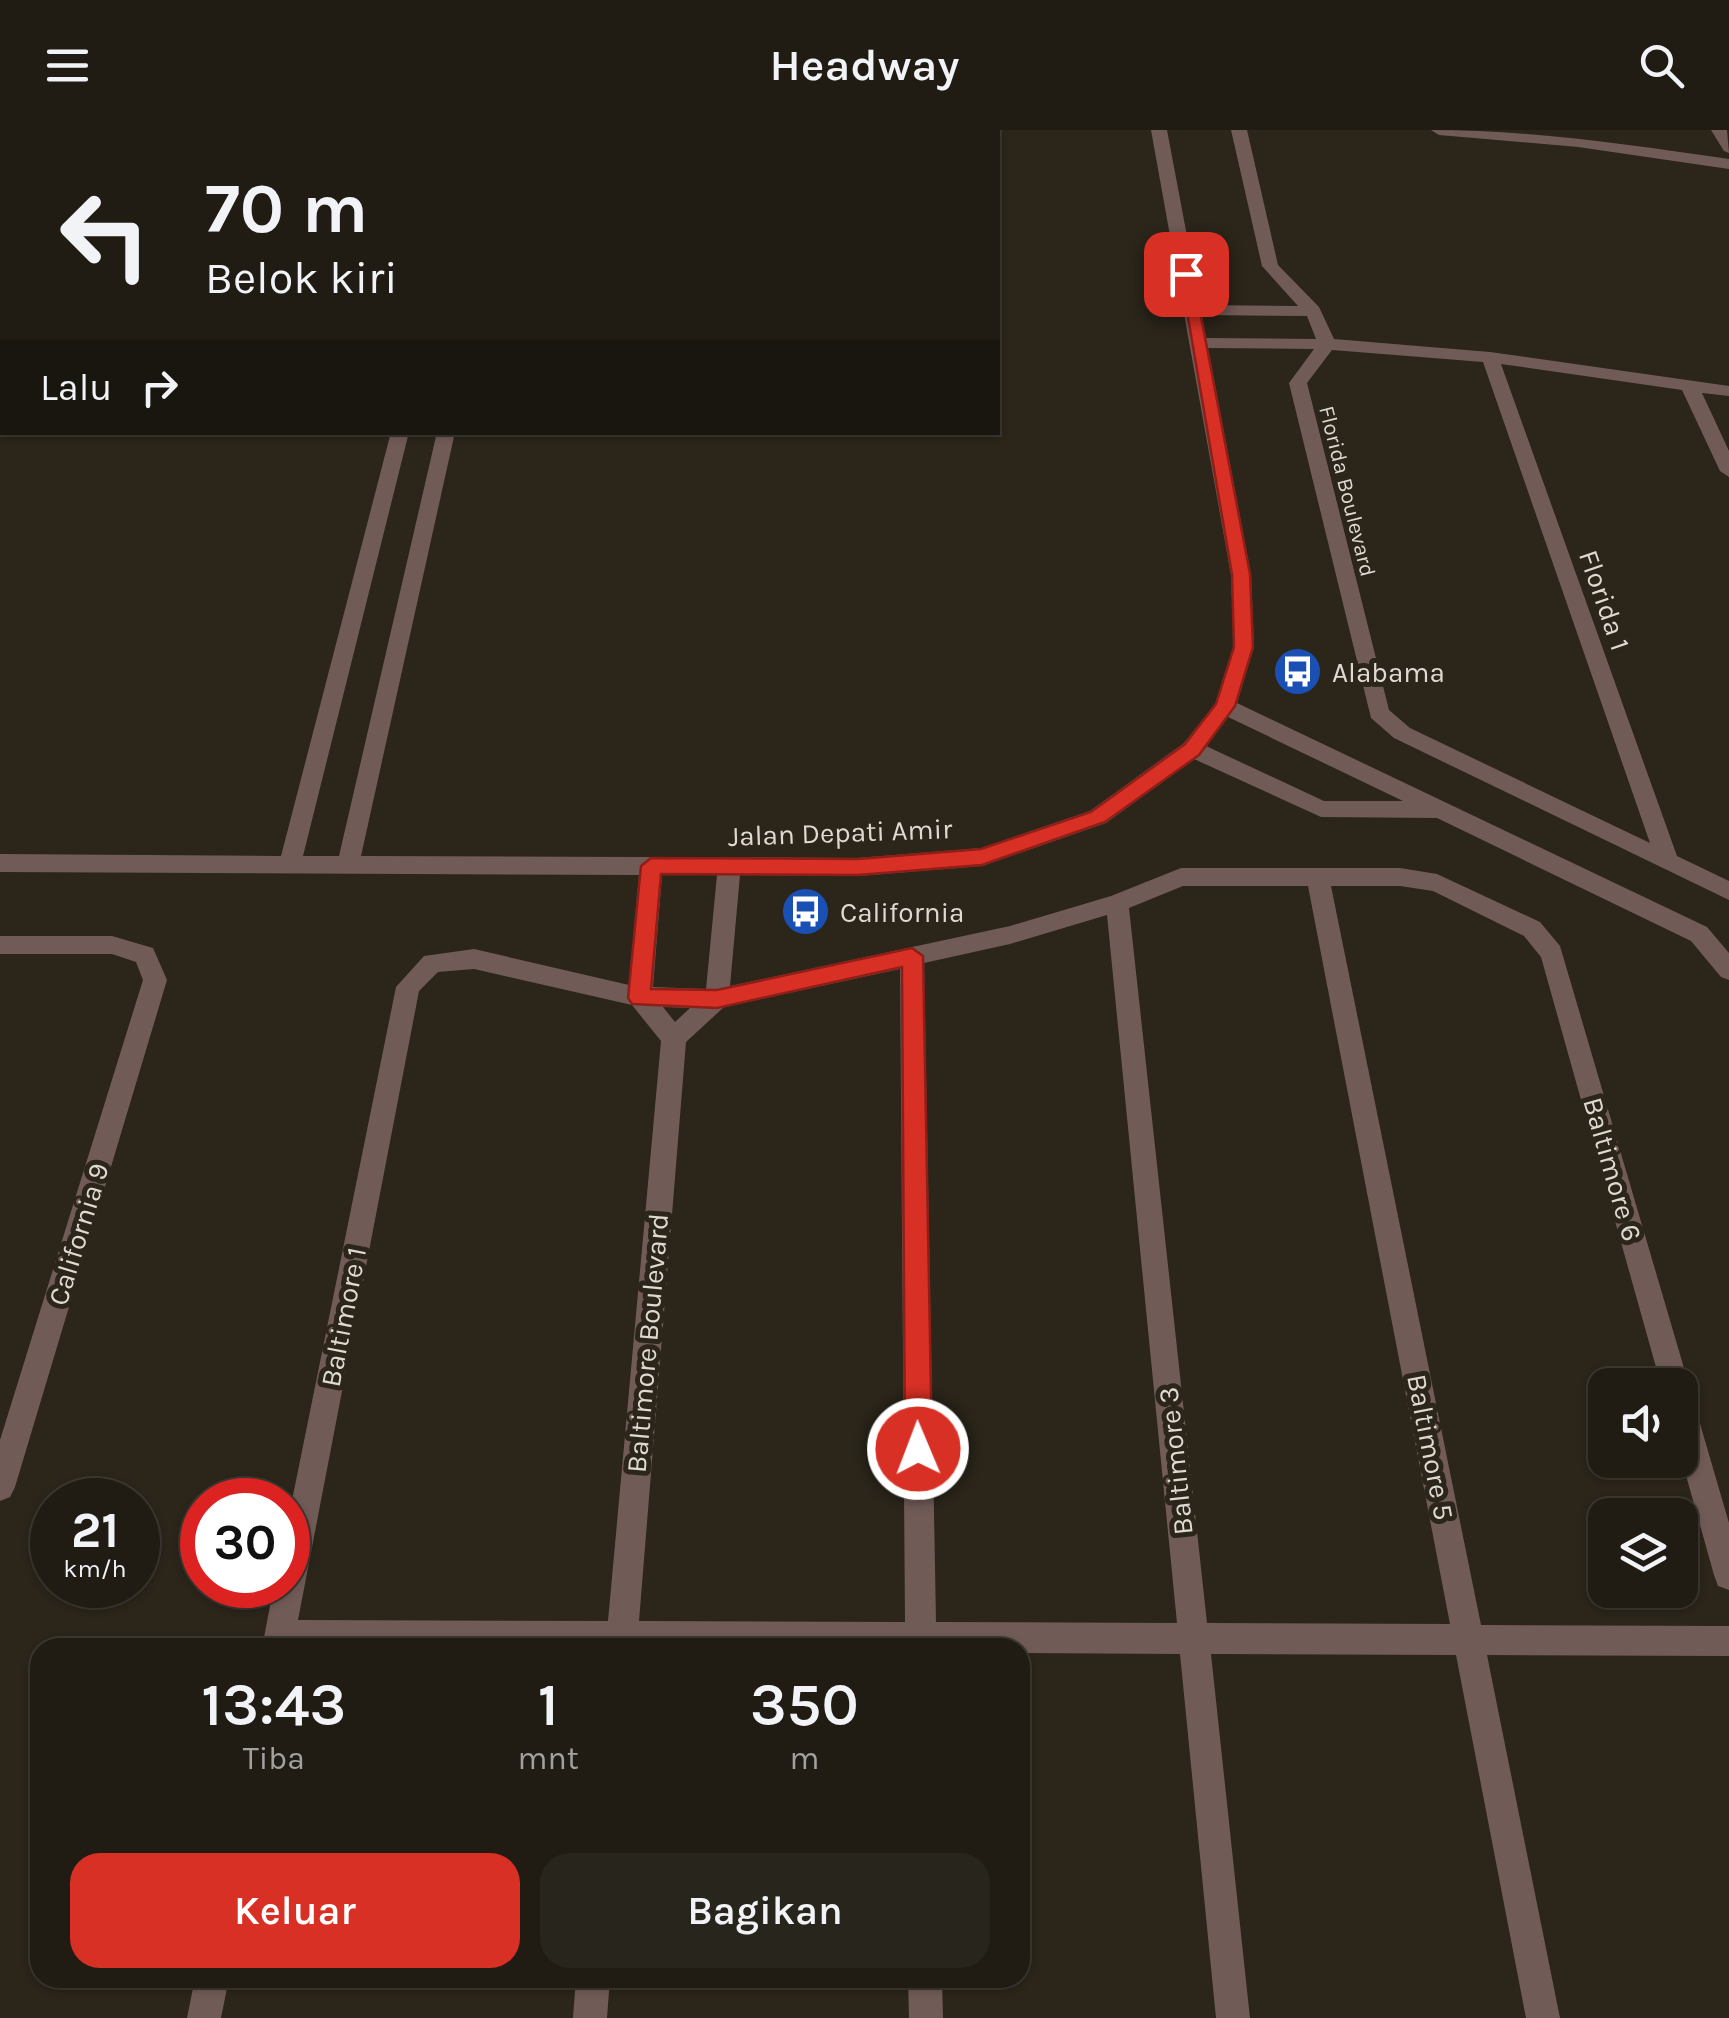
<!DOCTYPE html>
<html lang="id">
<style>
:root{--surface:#201c14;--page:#28251d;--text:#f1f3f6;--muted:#a2a1a0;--line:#3d3a34;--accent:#d93025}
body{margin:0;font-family:Karla,sans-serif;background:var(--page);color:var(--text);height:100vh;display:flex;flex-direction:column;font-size:38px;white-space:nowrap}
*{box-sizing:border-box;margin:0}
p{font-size:32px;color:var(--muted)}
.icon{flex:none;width:55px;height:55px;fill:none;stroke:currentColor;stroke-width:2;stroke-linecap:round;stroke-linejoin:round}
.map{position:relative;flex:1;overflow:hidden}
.drawer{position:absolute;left:30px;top:1508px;width:1000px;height:350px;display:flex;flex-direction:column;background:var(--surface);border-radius:30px;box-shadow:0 2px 8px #0004,0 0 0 2px var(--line)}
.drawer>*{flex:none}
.hud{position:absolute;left:0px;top:0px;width:1000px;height:305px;box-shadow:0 2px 8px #0004,0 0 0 2px var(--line);background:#201c14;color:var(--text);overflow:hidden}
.controls{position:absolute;left:1588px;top:1238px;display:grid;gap:20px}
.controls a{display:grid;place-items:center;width:110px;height:110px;border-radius:20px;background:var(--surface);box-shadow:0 2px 8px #0004,0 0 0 2px var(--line);font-size:50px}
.speed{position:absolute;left:30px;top:1348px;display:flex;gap:20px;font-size:50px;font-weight:700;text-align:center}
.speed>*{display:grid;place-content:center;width:130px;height:130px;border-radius:50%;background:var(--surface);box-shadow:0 2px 8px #0004,0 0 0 2px var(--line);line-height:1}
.speed small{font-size:25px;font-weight:400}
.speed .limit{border:15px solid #d22;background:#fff;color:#111}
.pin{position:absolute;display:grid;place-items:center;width:85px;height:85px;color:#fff;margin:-42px;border-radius:20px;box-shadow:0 5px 15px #0006}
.me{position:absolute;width:110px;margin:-55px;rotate:359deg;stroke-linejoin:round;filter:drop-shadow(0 0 8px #0008)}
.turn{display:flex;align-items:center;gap:35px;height:210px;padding:0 40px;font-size:45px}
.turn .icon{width:130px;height:130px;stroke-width:2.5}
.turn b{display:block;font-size:70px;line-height:85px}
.then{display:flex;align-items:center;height:95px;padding:0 40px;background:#0003;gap:20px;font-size:38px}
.eta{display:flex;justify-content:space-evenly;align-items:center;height:170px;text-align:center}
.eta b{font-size:60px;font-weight:600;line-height:70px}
.button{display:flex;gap:20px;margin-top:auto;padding:20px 40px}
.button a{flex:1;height:115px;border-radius:30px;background:var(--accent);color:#fff;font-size:40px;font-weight:600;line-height:115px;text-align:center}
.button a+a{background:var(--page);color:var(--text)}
header{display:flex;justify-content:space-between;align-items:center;height:130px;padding:0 40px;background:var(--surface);font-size:45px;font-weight:600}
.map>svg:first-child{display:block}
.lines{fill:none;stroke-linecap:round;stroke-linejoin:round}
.minor{fill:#715b57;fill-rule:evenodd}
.route{fill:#d93025;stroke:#8d1f18;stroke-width:2.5}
.labels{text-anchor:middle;stroke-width:10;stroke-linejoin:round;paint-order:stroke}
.far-street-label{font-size:22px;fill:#dedad2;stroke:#2b251a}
.street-label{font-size:28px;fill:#dedad2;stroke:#2b251a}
.poi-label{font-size:28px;fill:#dedad2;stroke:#2b251a;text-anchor:start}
</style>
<header><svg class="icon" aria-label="menu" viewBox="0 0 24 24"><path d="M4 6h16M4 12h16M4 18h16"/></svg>Headway<svg class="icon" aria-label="search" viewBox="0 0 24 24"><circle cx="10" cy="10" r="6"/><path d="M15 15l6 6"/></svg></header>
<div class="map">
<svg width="1729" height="1888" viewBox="0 0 1729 1888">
<rect width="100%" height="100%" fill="#2b251a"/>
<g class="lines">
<g class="minor">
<path d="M1151,0h16l33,175 98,1 -36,-40 -31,-136h16l31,135 41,42 15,32 156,13 239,34v10l-27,-3 27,58v26l-9,-6 -38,-81 -181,-26 176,492 52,25v19l-335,-162 -23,-20 -82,-335 25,-34 -106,-1 43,227 3,72 -17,56 470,224 22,26v27l-8,-3 -30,-36 -254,-123 -116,-1 -127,-58 -88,64 -124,43 -124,10 -118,-1 -10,111 280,-60 101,-30 70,-28h219l37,6 103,48 20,24 129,439 -3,7 8,11 35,120v67l-11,-4 -4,-11 -34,-121v-69h-19l-120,-428 -17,-21 -91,-45 -33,-5h-69l150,739 248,1v30l-242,-1 73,363h-34l-70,-363 -245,-1 39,364h-34l-36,-364 -160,-1v-5h-758l12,-63h14v-65l108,-533 28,-31 50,-7 155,36 10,-110 -639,-3v-18l281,2 110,-424h18l-106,424h36l98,-424h18l-94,424 497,2 123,-10 109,-37 94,-68 31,-39 19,-57 -3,-72zM1202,185l105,1 9,23 -110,-1zM1332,220l151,12 167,481 -240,-115 -21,-18 -82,-327zM1228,587l175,84h-79l-118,-55zM662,745h55l-11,114 -53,-2zM1183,756h125l142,738 -243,-1 -78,-715zM1107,785l70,708 -241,-1 -12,-659 86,-19zM474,839l158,36 29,36 -53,580 -310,-1 121,-629 19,-19zM900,839l5,653 -266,-1 47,-579 38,-35zM663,877l27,1 -15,14z"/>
<path d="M1431,0c101,0 199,15 298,29v10l-151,-22 -139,-12z"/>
<path d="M1711,0h16l2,23 -5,-2z"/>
<path d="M0,806h112l41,12 14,32 -152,507 -5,10 -10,4v-61l143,-460 -7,-18 -24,-8h-112z"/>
<path d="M195,1848h34l-8,40h-34z"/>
<path d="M576,1848h34l-3,40h-34z"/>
<path d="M908,1848h34l1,40h-34z"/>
</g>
</g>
<path class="route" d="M1180,141l13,3 57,300 3,73 -18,59 -36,49 -94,67 -123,43 -124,10 -197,-1 -10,115 66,1 195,-42 11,8 9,493 -4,9 -10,4 -9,-4 -4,-9 -3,-482 -185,41 -85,-4 -4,-6 13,-132 10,-8 207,1 123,-10 110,-37 94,-68 31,-40 18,-57 -2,-73z"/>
<defs>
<symbol id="bus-disc" viewBox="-11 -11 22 22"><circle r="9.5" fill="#1a4fb4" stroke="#2b251a"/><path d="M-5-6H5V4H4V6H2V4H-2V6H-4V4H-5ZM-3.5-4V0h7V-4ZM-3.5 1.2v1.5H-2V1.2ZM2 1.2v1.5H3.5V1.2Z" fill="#fff"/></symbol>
</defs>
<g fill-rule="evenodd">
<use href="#bus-disc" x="1270" y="514" width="55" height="55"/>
<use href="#bus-disc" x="778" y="754" width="55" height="55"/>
</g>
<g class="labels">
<g class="far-street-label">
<text transform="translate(1348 361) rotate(76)" y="8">Florida Boulevard</text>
</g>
<g class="street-label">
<text transform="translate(1605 470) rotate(71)" y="10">Florida 1</text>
<text transform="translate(840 702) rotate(-2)" y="10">Jalan Depati Amir</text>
<text transform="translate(1613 1039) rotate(74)" y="10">Baltimore 6</text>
<text transform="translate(78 1104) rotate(-73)" y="10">California 9</text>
<text transform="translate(343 1187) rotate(-79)" y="10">Baltimore 1</text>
<text transform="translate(647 1213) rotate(-85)" y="10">Baltimore Boulevard</text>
<text transform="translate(1431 1317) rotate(79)" y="10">Baltimore 5</text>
<text transform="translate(1175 1331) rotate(-96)" y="10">Baltimore 3</text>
</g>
<g class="poi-label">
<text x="1332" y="552">Alabama</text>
<text x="840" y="792">California</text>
</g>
</g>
</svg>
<div class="controls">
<a><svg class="icon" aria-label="sound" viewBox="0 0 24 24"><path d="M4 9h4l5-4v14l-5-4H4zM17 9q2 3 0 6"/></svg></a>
<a><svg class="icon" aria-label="layers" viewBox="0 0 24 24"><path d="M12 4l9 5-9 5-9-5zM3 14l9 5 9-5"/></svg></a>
</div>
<div class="speed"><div>21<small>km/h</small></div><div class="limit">30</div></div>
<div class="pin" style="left:1186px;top:144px;background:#d93025"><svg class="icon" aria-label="arrive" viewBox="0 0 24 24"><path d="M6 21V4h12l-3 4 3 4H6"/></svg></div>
<svg class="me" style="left:918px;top:1319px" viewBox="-20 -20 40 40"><circle r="17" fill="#d93025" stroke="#fff" stroke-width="3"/><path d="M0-11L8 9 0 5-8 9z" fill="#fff"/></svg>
<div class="hud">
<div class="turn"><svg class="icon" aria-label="left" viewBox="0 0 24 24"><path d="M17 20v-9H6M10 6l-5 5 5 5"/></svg><div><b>70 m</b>Belok kiri</div></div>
<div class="then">Lalu<svg class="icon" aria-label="right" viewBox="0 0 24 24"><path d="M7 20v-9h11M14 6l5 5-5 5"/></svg></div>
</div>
<section class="drawer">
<div class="eta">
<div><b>13:43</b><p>Tiba</p></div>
<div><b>1</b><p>mnt</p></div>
<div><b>350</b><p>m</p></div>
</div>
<div class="button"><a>Keluar</a><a>Bagikan</a></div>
</section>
</div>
